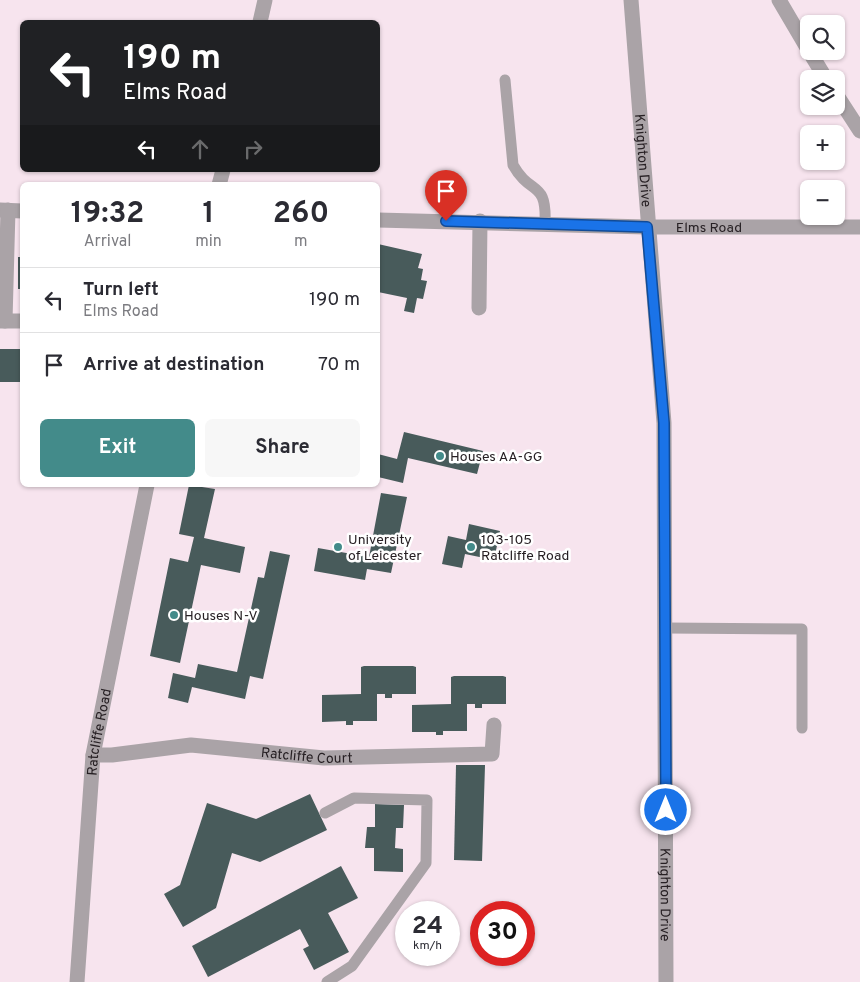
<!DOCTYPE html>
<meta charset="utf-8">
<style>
:root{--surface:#fff;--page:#f7f7f7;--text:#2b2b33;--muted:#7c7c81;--line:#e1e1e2;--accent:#438b8a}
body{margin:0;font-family:Overpass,sans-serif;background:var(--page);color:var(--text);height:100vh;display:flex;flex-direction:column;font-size:19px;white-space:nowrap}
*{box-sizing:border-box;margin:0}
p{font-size:16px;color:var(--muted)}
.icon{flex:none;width:28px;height:28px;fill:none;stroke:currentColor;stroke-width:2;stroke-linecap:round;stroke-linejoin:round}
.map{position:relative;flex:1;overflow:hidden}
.panel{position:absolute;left:20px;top:182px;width:360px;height:305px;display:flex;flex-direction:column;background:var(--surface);border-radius:8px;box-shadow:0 1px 4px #0004}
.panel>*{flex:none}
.banner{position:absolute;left:20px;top:20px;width:360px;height:152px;border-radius:8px;box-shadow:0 1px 4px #0004;background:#202124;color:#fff;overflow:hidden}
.tools{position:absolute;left:800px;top:15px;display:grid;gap:10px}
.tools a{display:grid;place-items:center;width:45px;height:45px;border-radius:8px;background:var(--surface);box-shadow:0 1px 4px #0004;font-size:25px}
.speed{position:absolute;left:395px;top:901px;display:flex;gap:10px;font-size:25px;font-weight:700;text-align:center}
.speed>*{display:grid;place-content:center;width:65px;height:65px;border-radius:50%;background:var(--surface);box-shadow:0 1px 4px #0004;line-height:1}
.speed small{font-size:12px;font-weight:400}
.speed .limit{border:8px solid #d22;background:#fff;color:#111}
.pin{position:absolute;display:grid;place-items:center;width:42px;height:42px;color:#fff;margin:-51px -21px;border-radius:50% 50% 50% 0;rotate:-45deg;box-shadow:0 0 5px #0007}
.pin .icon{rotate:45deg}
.me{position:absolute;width:55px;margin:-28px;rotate:0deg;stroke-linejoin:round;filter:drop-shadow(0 0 4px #0008)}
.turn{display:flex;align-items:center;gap:18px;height:105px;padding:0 20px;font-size:22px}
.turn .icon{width:65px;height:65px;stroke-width:2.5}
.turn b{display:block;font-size:35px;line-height:42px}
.lanes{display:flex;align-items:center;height:48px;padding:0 20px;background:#0003;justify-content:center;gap:25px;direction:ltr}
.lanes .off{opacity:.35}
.eta{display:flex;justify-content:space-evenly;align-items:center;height:85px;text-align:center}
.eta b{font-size:30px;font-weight:700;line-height:35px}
.cta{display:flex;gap:10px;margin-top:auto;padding:10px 20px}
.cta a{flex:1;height:58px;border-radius:8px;background:var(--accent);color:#fff;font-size:20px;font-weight:700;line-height:58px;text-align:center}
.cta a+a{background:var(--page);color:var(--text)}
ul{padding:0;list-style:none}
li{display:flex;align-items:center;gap:15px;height:65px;padding:0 20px;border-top:1px solid var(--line)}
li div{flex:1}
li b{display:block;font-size:19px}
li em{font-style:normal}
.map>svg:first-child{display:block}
.building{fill:#485b5b}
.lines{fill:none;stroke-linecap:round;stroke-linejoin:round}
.service{stroke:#aaa3a7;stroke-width:11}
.minor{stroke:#aaa3a7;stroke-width:15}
.tertiary{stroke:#aaa3a7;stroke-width:15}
.route-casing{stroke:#114b97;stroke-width:12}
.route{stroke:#1a73e8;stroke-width:9}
.poi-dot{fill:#438b8a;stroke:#fff;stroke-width:2}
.labels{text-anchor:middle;stroke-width:5;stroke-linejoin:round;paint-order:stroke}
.street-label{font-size:14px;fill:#272024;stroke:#fff}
.poi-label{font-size:14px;fill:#272024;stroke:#fff;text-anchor:start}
</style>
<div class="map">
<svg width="860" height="982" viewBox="0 0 860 982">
<rect width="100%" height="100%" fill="#f7e4ee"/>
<g class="building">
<path d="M378,244l44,10 -4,14 5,1 -2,11 6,1 -4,18 -6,-1 -3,15 -10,-2 3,-13 -29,-6z"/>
<rect x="18" y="257" width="4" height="32"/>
<rect x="0" y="349" width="22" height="33"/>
<path d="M404,432l79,19 -6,23 -69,-16 -5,25 -25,-6v-23l19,5z"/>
<path d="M189,485l26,4 -11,49 41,9 -5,26 -39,-8 -21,98 -30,-7 20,-98 18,4 6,-25 -15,-3z"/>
<path d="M381,493l26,4 -16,76 -24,-4 -2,11 -51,-9 4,-23 51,9z"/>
<path d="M469,524l31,7 -6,29 -29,-6 -3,14 -20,-4 6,-28 18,4z"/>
<path d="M270,551l20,4 -27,124 -13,-3 -5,23 -53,-12 -4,16 -20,-5 5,-25 22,5 3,-14 39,8 21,-95 6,1z"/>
<path d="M364,666h49l3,1v27h-24v4h-7v-4h-8v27h-24v4h-7v-4l-24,1v-27l39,-1v-27z"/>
<path d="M454,676h49l3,1v27h-24v4h-7v-4h-8v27h-24v4h-7v-3h-24v-27l39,-1v-27z"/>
<path d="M456,765h29l-3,96 -28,-1z"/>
<path d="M310,794l17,36 -67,32 -28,-9 -16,55 -33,19 -19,-33 16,-9 27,-82 49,16z"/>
<path d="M375,804l29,1 -1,23h-7l-1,20 8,1v23l-29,-1v-23h-9l2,-21h8z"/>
<path d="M341,866l17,32 -30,15 21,39 -35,18 -11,-21 6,-3 -9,-17 -92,48 -16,-31z"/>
</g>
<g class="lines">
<g class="service">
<path d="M505,80l8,85c18,32 34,14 32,59"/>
<path d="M666,628l136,1v99"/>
<path d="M325,813l29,-15 73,2 -1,63 -74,103 -25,16"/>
</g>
<g class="minor">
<path id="s1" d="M631,0l33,423 2,559"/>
<path d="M260,22l5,-22"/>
<path d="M219,185l4,-15"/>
<path d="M0,210l22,1"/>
<path id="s2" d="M378,220l269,7h213"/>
<path d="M479,308l1,-87"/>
<path d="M0,321h22"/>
<path d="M5,321l3,-111"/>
<path id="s3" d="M93,755h19l79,-10 133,13 168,-4 2,-29"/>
<path id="s4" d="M77,982l16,-227 54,-270"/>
</g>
<g class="tertiary">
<path d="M779,0l30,51"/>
<path d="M809,51l17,28"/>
<path d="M836,94l24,37"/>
</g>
</g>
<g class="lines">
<defs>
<path id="route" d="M446,221l201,6 17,196 2,387"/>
</defs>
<use href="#route" class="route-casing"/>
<use href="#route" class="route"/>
</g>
<g class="poi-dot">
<circle cx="440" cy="456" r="5"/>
<circle cx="338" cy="547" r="5"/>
<circle cx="471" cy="547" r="5"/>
<circle cx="174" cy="615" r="5"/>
</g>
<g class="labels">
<g class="street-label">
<text dy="5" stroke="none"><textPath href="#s1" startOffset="161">Knighton Drive</textPath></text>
<text dy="5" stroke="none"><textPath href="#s2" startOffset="331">Elms Road</textPath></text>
<text dy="5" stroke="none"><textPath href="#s4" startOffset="251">Ratcliffe Road</textPath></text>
<text dy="5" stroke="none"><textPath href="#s3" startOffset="215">Ratcliffe Court</textPath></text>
<text dy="5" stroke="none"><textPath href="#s1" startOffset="896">Knighton Drive</textPath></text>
</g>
<g class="poi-label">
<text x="450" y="461">Houses AA-GG</text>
<text x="348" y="544">University<tspan x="348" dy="16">of Leicester</tspan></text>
<text x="481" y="544">103-105<tspan x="481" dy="16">Ratcliffe Road</tspan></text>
<text x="184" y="620">Houses N-V</text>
</g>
</g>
</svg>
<div class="tools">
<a><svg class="icon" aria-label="search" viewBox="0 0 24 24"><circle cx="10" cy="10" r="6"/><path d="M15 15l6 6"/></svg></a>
<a><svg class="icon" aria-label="layers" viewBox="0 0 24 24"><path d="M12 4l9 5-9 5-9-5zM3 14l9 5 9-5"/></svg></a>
<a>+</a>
<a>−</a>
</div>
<div class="speed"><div>24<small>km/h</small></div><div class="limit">30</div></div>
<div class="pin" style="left:446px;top:221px;background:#d93025"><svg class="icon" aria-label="arrive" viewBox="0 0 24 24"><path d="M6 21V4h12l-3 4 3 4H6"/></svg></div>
<svg class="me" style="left:666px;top:810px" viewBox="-20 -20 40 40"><circle r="17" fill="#1a73e8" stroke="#fff" stroke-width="3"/><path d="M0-11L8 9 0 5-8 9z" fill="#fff"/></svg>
<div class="banner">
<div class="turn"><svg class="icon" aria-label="left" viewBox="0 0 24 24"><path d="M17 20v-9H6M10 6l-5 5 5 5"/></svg><div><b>190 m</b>Elms Road</div></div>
<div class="lanes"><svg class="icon" aria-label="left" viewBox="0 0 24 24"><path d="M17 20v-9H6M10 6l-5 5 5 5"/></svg><svg class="icon off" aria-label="ahead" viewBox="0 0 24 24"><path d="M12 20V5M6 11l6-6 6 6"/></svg><svg class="icon off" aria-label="right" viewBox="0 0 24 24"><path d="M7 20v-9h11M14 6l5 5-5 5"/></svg></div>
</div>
<section class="panel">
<div class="eta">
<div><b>19:32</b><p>Arrival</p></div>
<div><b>1</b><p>min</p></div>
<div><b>260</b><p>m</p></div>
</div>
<ul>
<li><svg class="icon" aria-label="left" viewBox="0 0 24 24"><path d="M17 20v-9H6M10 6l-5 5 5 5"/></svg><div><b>Turn left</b><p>Elms Road</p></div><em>190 m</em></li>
<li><svg class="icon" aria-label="arrive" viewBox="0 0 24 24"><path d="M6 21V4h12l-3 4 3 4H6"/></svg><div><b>Arrive at destination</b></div><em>70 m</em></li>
</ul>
<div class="cta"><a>Exit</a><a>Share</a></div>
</section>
</div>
